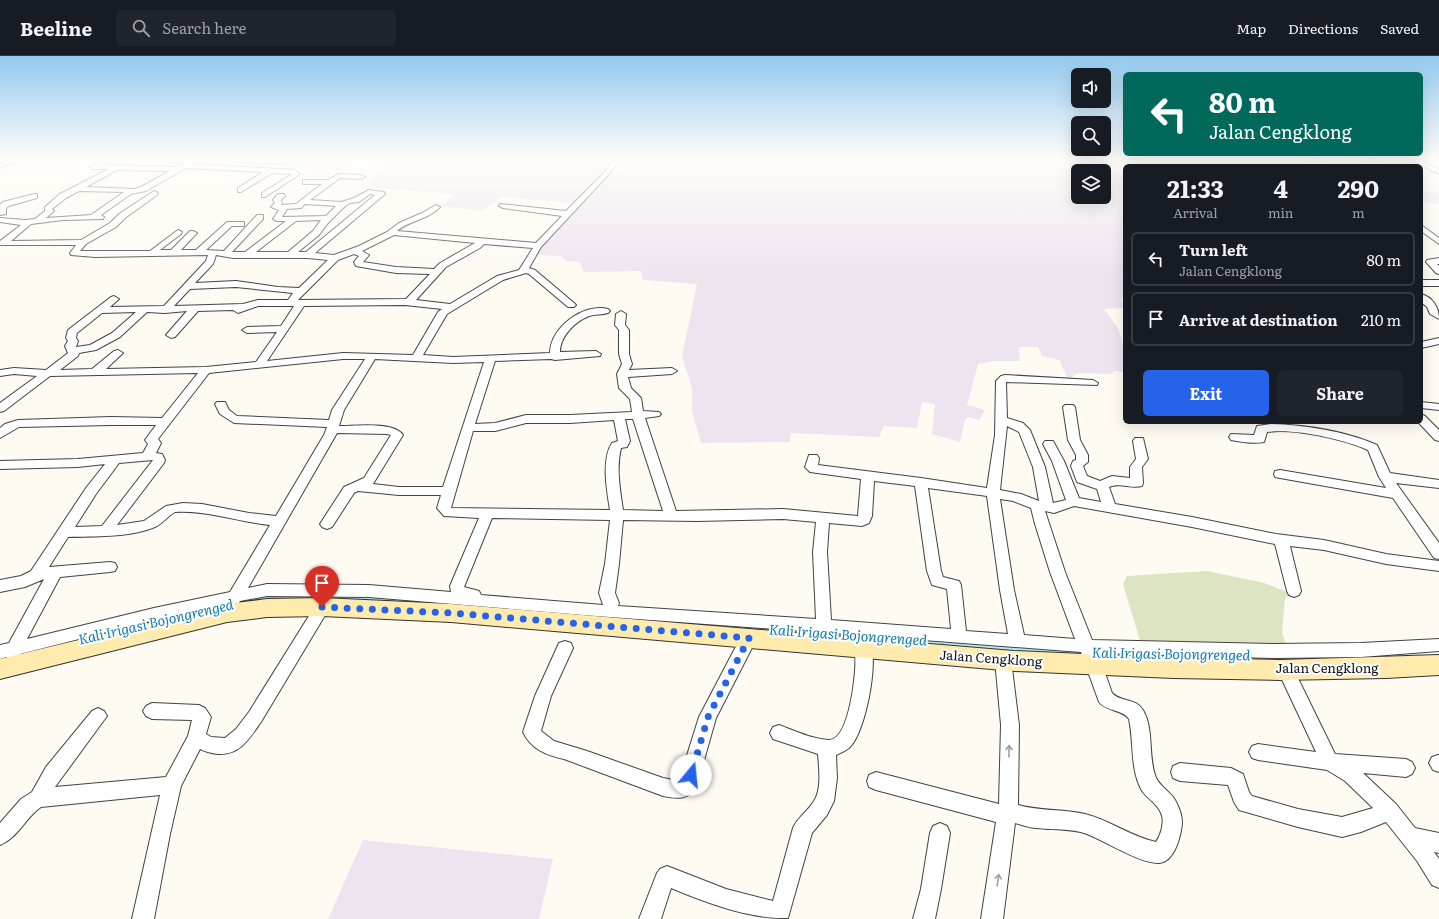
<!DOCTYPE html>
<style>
:root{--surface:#171b24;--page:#20242c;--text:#f1f3f6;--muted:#9ea1a6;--line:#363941;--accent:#2563eb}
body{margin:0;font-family:Literata,serif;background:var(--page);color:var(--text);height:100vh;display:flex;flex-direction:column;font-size:15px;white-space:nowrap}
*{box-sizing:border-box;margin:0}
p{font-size:13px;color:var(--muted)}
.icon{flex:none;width:22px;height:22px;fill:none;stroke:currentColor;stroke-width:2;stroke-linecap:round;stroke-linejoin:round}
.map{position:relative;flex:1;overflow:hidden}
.side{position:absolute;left:1123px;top:108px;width:300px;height:260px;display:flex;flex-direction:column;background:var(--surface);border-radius:6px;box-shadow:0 4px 16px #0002}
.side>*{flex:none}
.top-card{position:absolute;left:1123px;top:16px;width:300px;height:84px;border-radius:6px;box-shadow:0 4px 16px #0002;background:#00695c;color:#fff;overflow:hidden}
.tools{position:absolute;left:1071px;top:12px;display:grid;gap:8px}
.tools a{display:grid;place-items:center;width:40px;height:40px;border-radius:6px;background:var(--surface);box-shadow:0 4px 16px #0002;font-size:20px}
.pin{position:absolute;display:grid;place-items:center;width:34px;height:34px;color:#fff;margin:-41px -17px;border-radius:50% 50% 50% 0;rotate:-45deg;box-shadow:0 0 4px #0007}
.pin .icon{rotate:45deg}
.me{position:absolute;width:44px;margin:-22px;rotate:17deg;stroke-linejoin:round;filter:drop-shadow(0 0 3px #0008)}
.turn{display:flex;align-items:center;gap:14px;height:84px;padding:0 20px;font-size:18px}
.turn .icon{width:52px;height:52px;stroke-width:2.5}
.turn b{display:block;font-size:28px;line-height:34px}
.eta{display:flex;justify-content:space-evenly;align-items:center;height:68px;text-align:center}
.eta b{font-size:24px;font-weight:700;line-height:28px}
.action{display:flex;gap:8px;margin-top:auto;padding:8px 20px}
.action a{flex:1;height:46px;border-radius:6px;background:var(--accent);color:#fff;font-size:16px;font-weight:700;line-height:46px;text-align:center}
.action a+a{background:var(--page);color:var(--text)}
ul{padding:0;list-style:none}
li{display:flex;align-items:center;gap:12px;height:54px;margin:0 8px 6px;padding:0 12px;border:2px solid var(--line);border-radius:6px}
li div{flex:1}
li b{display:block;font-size:15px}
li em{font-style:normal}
header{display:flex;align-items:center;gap:24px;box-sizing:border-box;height:56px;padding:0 20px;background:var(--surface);border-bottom:1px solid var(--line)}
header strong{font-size:19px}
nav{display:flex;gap:22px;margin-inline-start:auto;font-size:14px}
.search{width:280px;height:36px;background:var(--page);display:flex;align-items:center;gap:10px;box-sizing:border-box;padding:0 14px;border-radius:6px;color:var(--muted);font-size:15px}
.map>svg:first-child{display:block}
.industrial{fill:#ece4ef;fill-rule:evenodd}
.cemetery{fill:#dde4c1}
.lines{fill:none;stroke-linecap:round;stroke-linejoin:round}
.canal{fill:#b4e9fa;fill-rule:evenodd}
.street-casing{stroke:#434343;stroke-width:2}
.secondary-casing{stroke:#323232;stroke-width:2}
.street{fill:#fff;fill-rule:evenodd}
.secondary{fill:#ffebae;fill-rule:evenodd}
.oneway{stroke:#9f9f9f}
.route{stroke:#2563eb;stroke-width:7;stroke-dasharray:0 12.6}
.labels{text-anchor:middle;stroke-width:4;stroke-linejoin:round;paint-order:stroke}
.near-street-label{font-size:13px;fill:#101010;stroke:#fff}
.near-water-label{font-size:14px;font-style:italic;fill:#107dab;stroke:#fff}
</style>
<header>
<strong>Beeline</strong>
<div class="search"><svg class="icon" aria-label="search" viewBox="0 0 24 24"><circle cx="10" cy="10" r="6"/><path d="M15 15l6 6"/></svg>Search here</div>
<nav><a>Map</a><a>Directions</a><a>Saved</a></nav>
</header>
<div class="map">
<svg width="1439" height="863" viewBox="0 0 1439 863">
<rect width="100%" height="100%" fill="#fffbf3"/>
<g class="industrial">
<path d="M301,104h313l-39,43 -74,-6 -19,14 -41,-5 14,-12 -95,-7 29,-22 -31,-3 -11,8 -58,-1z"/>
<path d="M621,104h586l7,6h-89v132l-4,1 4,9 -21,1 14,19 7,23v21l-10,-1 -5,3 -32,-1 -10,6 -9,-19 -17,-4 -4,-9h-19l1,14h-25l-17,3 -11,41 18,5 -6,10 -10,-3 -4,3 -5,22 -28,-8 3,-30 -13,-2 -5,26 -33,-2 -5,11 -88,-4 -1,9 -89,1 -9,-31v-24l-10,-32 15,-72 -54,-4 -2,-9 -57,1 -4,-10 -14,-1 -5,-5 -28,-1 11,-13 70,-71 9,1 1,-4 -7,-1zM1078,115h26v26h-26z"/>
<path d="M1312,104h26l10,6h-28z"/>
<path d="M1421,134l18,3v11l-18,-2z"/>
<path d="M363,784l190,19 -14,60h-211z"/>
</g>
<path class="cemetery" d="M1207,515l57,12 29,11 -8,4 -3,35 5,14h69l11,15 -219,-3 -7,-15 -18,-60 4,-8z"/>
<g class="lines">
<g class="canal">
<path d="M343,535l152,11 5,1 2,4 -2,4 -5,1 -152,-11 -119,7 -5,-1 -2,-4 2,-4 5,-1z"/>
<path d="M177,552l5,2 2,4 -2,4 -142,38 -5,-2 -2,-4 2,-4 5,-2z"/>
<path d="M715,563l342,26 101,5h55l5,2 2,4 -2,4 -5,2h-55l-101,-5 -342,-26 -5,-2 -2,-4 2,-4z"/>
</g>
<defs>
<g id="street">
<path d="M10,104h8l-18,8v-4z"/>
<path d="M102,104h7l-7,5 75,2 10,-4 -16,-1 -3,-2h30v2l-4,2 100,6 6,4 -35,23h-3v-4l30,-19 -20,-1 -31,19h-3v-4l25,-16 -77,-4 -40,23 -15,3 -30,21 3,2 -1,2 -40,1 -32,4 -20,17 70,-1 29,-17 9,-9 35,-23 4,2 -1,2 -32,23 -9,9 -30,17 -6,7h70l28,-21 4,2 -1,2 -21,16h11l19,-19h3l4,2 -16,17h15l31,-28h17v4h-12l-26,24 18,1 33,-36h6v4l-31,33h13l41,-31h-9l-4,-2 6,-9 -8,-3 4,-4 -2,-3 5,-6h6l1,2 -4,4 1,5 14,-1 26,-20h-19v-4h25l11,-6 22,1 4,2 -4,2 -21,-1 -30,22 31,2 13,-4 15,-8 15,2 1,2 -70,59 19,2 25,-9 28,-14 12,-9 23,-10 14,-8 4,2c-12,13 -30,13 -43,24l139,12 26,-27 -59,-8 -4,-2 1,-2 66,7 39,-39 8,-12h6l-10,14 -68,73 -12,21 6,2 39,33 2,2 -2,2h-6l-39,-33 -3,-1 -23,7 -56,34 -24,41 30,2 97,-4c0,-25 33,-50 58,-44l2,2 -2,2c-6,2 -13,1 -19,3 -15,6 -29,21 -29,36l36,-1 5,3 -1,2 -45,4 -4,-1 -56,2 -20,63 20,-1 31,-8h44l62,-3 -2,-13 -11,-11 -2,-14 5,-10 -3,-10v-24l-4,-5 1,-11 5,-3 5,3 -1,11 4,5v24l3,10 -3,6 43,-2 5,3 -5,3 -44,3 3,11 10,10 2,13 16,1 2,2 -2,2 -14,2 31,93 107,-2 75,7 3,-37 -51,-7 -5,-5 4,-12h8l2,3 -1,7 103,13 66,10 8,-53 1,-54 5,-5 4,-1 88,5 5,3 -1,2 -91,-3 1,36 16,5 7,7 15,37 8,36 13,-3 -14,-39 -9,-17 2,-3h8l11,20 15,37 22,4 -4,-13 -20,-7 -6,-16 2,-5 3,-1v-5l-8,-15 -5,-33 2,-2h8l2,2 5,33 8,15v7l-5,4 4,10 13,5 12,-5 18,2v-11l6,-8 -3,-18 2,-3h8l5,21 -6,8 1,16 -1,3c-11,3 -23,-4 -33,1l6,17 77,13 84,17 48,6 62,14 53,7v10l-53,-7 -62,-14 -34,-4 11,45 -2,4 -5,2 -5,-2 -2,-4 -12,-47 -83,-17 -118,-21 -20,7 -9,-2 20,61 27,68 180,4 89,-1 78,-4v12l-78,6 -89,1 -174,-5 14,40c8,9 24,5 31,17 11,19 5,44 12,65 3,11 15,16 20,25 4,7 7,15 7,23 -1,12 -7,39 -23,40 -18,1 -54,-22 -72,-29 -17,-6 -34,-4 -51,-6 -7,0 -14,-3 -21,-5l-12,96h-22l15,-97 -120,-32 -7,-3 -2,-6 2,-6 7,-3 123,32 2,-79 -6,-65 2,-5 6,-2 6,2 2,5 8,65 -1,80c22,6 44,4 67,9 25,6 46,23 71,28 5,-7 9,-21 5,-29 -4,-10 -15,-15 -20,-24 -11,-21 -7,-47 -12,-70 -7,-10 -22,-7 -30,-17l-18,-50 -249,-19 -2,6 -6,2 -6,-2 -2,-7 -220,-16 -227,-19 -102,-1 -27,5 -3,5 -5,2 -6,-3 -72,15 -134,34 -2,4 -6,2 -6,-3 -6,2v-14l9,-2 35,-64 -19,8 -25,5v-12l21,-4 10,-5 55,-83 19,-24 -27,3 -78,2v-8l78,-2 65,-6 5,-9 -3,-4 11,-15h-45l-92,2 -19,11v-10l5,-4 13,-4 93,-3 51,1 36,-45 -148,3 -46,35 -4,1v-9l37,-27 -23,-2 -14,2v-6l14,-2 32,2 22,-17 -3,-7 3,-5 -2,-3 2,-8 43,-33 3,-1 5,3 -9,8 54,-1 42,-45 2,-6 -113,2 -24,-2 -1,-2 6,-8h-76v-4l21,-16 -21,-3v-4l25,2 10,-1 10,-8v-4l15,-13 49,-25h-16l-3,-2zM117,114h1l52,1 -29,16 -7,2 -48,-2zM79,135l45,1 -33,23 -45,3 8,-7 -2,-2 14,-11zM370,138l5,1 -69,57h-8l21,-17 9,-12 16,-16 6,-4 9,-1zM305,148l31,2 -10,10 -44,1 5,-8 14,-1zM321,164l-8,11 -25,21h-32l40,-31zM394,179l81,8 -35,20 -6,6 -38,-2 -33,-5 6,-7 -7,-4zM484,188l49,4 -14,22 -22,6 -47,28 -34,-4 30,-33 34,-19zM354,198l5,2 -5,6 2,4 40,7 34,1 -24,25 -108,1 40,-40zM216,199l17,3h75l20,2 -29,28 -21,-1 -42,-6 -41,2 18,-19zM236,231l57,6 -5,7h-30l-15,4 -69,2 16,-17zM405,249l37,4 -4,3 -25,43 -70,-2 -76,8 37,-55zM258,250h36l-13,20 -34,1 -5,3 5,3 30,-1 -21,30 -50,5 -100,2 17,-16 -5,-3 -4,1 -22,18 -32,1 18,-14 1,-3 17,-3 24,-13 27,-25 18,1 22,-2 -21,24 5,3 4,-1 23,-26 35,-1 5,3zM136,256l-24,21 -22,12 -14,2 2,-6 -2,-3 1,-5 25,-20zM343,303h22l-33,51 -3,10 -92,-4 -8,-6 -4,-8h-8l-2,2 5,10 14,9 93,4 -3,8 -48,81 -27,-3 -47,-9 -19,-1 -17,3 -22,15 -27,4 47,-62 1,-3 -3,-6 -6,-1 5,-10 -3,-4 51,-66zM375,303l78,4 31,-1 -41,125h-44l-26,-3 30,-49c-9,-14 -48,-9 -64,-9l5,-16zM625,363h8l30,92 -40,-1c-3,-20 -7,-42 -2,-62l6,-1 3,-6zM614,364l4,21 -6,2c-11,16 -5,49 -2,67l-159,-2 22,-77h22l31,-8h44zM1007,370l12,6 14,35 6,34 -18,-7 -21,-4zM337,377l50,1 4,1 -27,43 -20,9 -24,37 2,3 5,2 5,-2 22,-34 4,-2 41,4h42l-4,13 7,8 35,2 -29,68 1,6 -82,-7 -102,-1 -19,4zM153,404l-51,66 -27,1 21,-33 23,-31zM874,425l41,5 12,85 5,14 15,4 4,40 -120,-9 -4,-68 2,-29 33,3 7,-3 3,-7zM928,432l59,8 13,94 8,44 -42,-3 -5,-46 -2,-4 -16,-4 -2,-6zM1000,443l13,2 18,7 4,16 15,48 25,67 -51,-4 -10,-45zM175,456c32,-2 64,10 95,13l-40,67 -76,16 -127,31 33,-62 50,-5 5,-1 2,-4 -2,-4 -5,-1 -61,5 19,-30c28,-1 60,1 87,-10 7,-3 13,-11 20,-15zM492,462l118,2 -5,44 -6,29 4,12 -122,-10 -2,-4 -15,-4zM783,463l33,3 -3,30 3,67 -198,-13 1,-3 -4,-10 4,-29 4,-44 74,1z"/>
<path d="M232,104c9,-1 56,-2 61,2l-3,2 -55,-2z"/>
<path d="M1310,104h7l8,6h-8z"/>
<path d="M1364,104h8l11,5 -7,1z"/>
<path d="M1410,104h8l21,9v5z"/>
<path d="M34,138h3v4l-28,8 -3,2v6l-6,1v-10l3,-3z"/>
<path d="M1421,169l18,13v6l-18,-13z"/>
<path d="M1439,202v6h-2l2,2v8l-3,-1 -10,-11 1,-2z"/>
<rect x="1421" y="224" width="18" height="6"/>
<path d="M1421,238c12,3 18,14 18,25l-9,-5 -3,-7 -6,-5z"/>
<path d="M1439,282v6l-18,4v-6z"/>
<path d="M1421,346l18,2v6l-18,-2z"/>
<path d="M1421,358l4,2 14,14v11l-4,-1 -17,-18h3z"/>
<path d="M1271,368c35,1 74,7 106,21l13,28 49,7v8l-43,-5 43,60v16l-5,-1 -41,-60 -113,-20 -5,-1 -1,-3 1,-3 5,-1 106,18 -7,-11 -11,-27c-25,-11 -74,-22 -101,-18l-3,10c-10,2 -23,0 -33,-2l-2,-3 2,-3 23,1 3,-9z"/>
<path d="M322,545l5,2 3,4 -69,115c-12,17 -21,33 -43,32 -7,-1 -12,-2 -18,-5l-19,37 -11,48 -16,85h-22l28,-124 -119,12c-16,11 -22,30 -41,38v-22l21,-24 11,-7 14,-25 46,-56 6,-3 6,3 3,5 -52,71 111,-10 22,-41 4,-16 -40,-1 -6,-3 -3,-5 3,-5 6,-3 47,2 6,3 6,9 -5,17 5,3 14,1 11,-9 13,-17 68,-109z"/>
<path d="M749,576l6,1 2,5 -41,80 -19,67c-6,15 -20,14 -34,11l-99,-37c-18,-4 -33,-10 -41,-27l12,-36 24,-53 6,-2 6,2 2,5 -22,48 -10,35 13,10 33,10 76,27 16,3 20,-64 44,-84z"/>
<path d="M864,585l6,2c9,19 -5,90 -20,104 -4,4 -10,6 -14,8l1,23 -3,23 -7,14 -15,18 -24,85c-39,1 -81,-15 -117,-30l-10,31h-22l18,-46 3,-4 7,-3 59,23 47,12 20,-73c5,-11 15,-17 21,-27 8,-12 5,-33 4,-47l-45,-15 -3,-6 3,-6 6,-2c16,6 33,14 50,15 19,0 25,-56 26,-69 1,-9 -1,-20 3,-28z"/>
<path d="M1285,606l6,2 44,90 71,5 6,3 3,6 -3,6 -6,3 -43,-4 33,31 19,24 24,5v20l-5,-1 5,7v29l-7,-3 -15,-24 -31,-39 -25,10 -19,5 -44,-10 -59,-17 -5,-8 -6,-17 -48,-4 -7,-3 -2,-6 2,-6 7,-3 51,5 12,6 6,18 3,4 46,13 44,8 31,-9 -28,-27 -18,-11 -69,-10 -6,-2 -3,-6 3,-6 6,-2 58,8 -39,-83 2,-5z"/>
<path d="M1438,699h1v17l-6,-2 -4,-7 3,-6z"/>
<path d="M940,767l7,3 3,7 -9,56 -6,30h-22l8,-30 9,-56 3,-7z"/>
</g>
<path id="secondary" d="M322,542l129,6 563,47 159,7 107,2 159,-5v20l-53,3 -106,2 -107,-2 -159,-7 -563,-49 -129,-6 -55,1 -40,5 -227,57v-20l227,-55 40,-5z"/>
</defs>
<use href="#street" class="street-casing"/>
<use href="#secondary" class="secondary-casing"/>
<use href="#street" class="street"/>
<use href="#secondary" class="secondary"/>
</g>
<defs><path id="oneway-shaft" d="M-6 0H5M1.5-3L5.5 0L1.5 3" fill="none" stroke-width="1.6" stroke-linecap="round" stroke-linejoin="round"/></defs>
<g class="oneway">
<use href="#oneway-shaft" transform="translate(1009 695) rotate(-89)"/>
<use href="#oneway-shaft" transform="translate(998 824) rotate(-82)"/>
</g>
<linearGradient id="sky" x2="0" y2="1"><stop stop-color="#93c9ef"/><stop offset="0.46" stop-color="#fffdfa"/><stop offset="1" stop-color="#fffdfa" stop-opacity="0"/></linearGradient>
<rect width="1439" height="224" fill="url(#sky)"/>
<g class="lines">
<path class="route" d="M322,551l129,6 298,25 -41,79 -17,58"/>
</g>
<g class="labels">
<g class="near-street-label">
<text transform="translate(991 602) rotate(4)" y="5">Jalan Cengklong</text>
<text x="1327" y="617">Jalan Cengklong</text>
</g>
<g class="near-water-label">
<text transform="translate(156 566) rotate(-13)" y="5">Kali Irigasi Bojongrenged</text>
<text transform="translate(848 579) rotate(4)" y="5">Kali Irigasi Bojongrenged</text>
<text transform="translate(1171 598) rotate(1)" y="5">Kali Irigasi Bojongrenged</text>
</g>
</g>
</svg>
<div class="tools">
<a><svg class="icon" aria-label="sound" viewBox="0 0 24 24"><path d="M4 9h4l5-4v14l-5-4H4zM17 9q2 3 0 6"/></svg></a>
<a><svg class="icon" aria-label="search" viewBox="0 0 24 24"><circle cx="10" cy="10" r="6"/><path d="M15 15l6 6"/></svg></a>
<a><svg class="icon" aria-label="layers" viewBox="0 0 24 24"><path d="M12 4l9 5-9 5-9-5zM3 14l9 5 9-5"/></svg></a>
</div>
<div class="pin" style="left:322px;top:551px;background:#d93025"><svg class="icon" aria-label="arrive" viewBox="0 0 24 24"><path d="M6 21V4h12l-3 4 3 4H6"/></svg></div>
<svg class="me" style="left:691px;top:719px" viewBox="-20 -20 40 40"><circle r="19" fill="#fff"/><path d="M0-13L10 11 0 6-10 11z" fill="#2563eb"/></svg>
<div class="top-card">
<div class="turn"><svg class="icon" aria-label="left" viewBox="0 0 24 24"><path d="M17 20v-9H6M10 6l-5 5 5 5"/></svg><div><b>80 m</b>Jalan Cengklong</div></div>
</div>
<section class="side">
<div class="eta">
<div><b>21:33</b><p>Arrival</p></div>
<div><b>4</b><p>min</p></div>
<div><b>290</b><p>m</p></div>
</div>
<ul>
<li><svg class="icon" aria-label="left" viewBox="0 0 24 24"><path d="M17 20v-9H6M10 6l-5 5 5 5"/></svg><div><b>Turn left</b><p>Jalan Cengklong</p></div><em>80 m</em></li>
<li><svg class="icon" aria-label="arrive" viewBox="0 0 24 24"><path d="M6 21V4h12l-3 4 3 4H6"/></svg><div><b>Arrive at destination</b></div><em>210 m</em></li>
</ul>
<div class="action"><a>Exit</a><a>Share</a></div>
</section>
</div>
